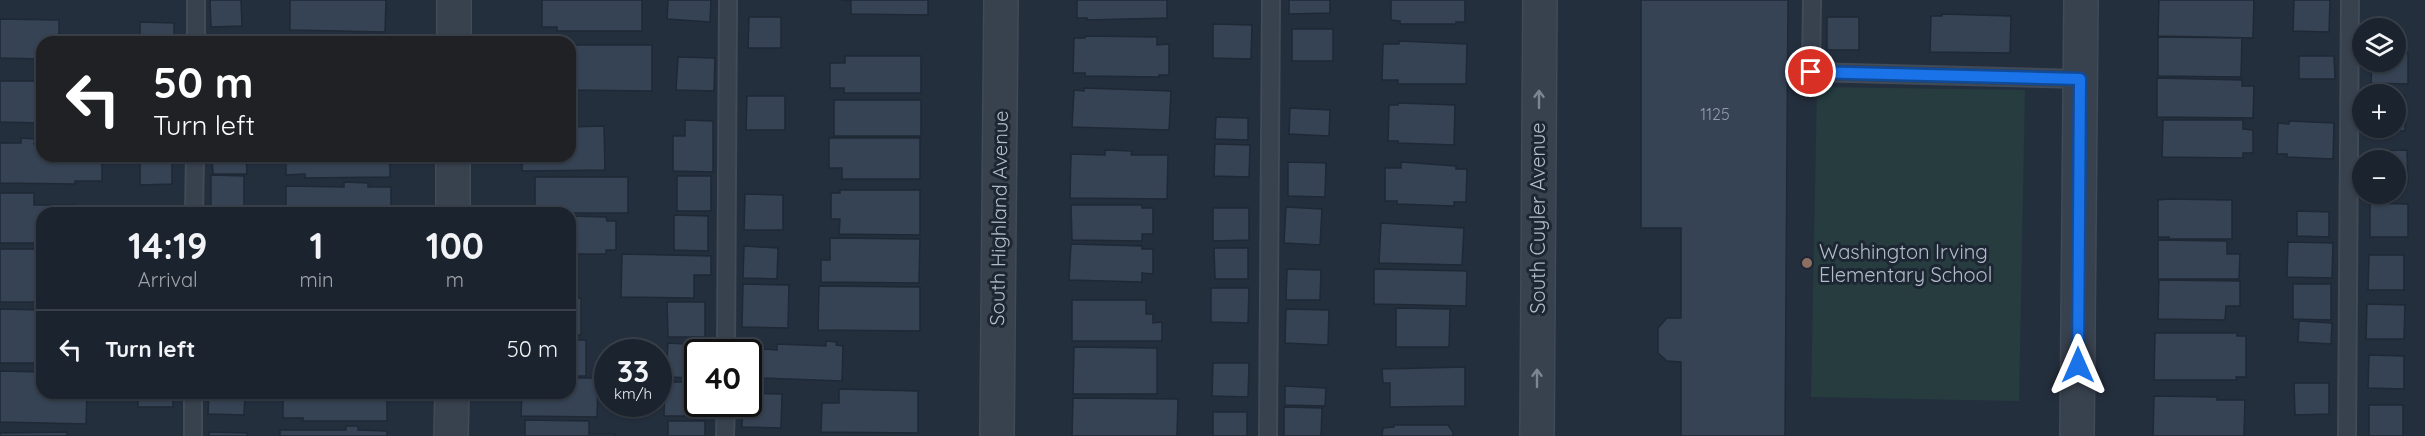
<!DOCTYPE html>
<meta charset="utf-8">
<style>
:root{--surface:#1b232e;--page:#242b36;--text:#f1f3f6;--muted:#a0a4aa;--line:#39404a}
body{margin:0;font-family:Quicksand,sans-serif;background:var(--page);color:var(--text);height:100vh;display:flex;flex-direction:column;font-size:22px;white-space:nowrap}
*{box-sizing:border-box;margin:0}
p{font-size:20px;color:var(--muted)}
.icon{flex:none;width:33px;height:33px;fill:none;stroke:currentColor;stroke-width:2;stroke-linecap:round;stroke-linejoin:round}
.map{position:relative;flex:1;overflow:hidden}
.drawer{position:absolute;left:36px;top:207px;width:540px;height:192px;display:flex;flex-direction:column;background:var(--surface);border-radius:18px;box-shadow:0 2px 4px #0004,0 0 0 2px var(--line)}
.drawer>*{flex:none}
.top-card{position:absolute;left:36px;top:36px;width:540px;height:126px;border-radius:18px;box-shadow:0 2px 4px #0004,0 0 0 2px var(--line);background:#202124;color:#fff;overflow:hidden}
.controls{position:absolute;left:2352px;top:18px;display:grid;gap:12px}
.controls a{display:grid;place-items:center;width:54px;height:54px;border-radius:50%;background:var(--surface);box-shadow:0 2px 4px #0004,0 0 0 2px var(--line);font-size:30px}
.speed{position:absolute;left:594px;top:339px;display:flex;gap:12px;font-size:30px;font-weight:700;text-align:center}
.speed>*{display:grid;place-content:center;width:78px;height:78px;border-radius:50%;background:var(--surface);box-shadow:0 2px 4px #0004,0 0 0 2px var(--line);line-height:1}
.speed small{font-size:15px;font-weight:400}
.speed .limit{border:3px solid #111;border-radius:9px;background:#fff;color:#111}
.pin{position:absolute;display:grid;place-items:center;width:51px;height:51px;color:#fff;margin:-26px;border:3px solid #fff;border-radius:50%;box-shadow:0 2px 6px #0007}
.me{position:absolute;width:66px;margin:-33px;rotate:0deg;stroke-linejoin:round;filter:drop-shadow(0 0 4px #0008)}
.turn{display:flex;align-items:center;gap:21px;height:126px;padding:0 18px;font-size:27px}
.turn .icon{width:78px;height:78px;stroke-width:2.5}
.turn b{display:block;font-size:42px;line-height:51px}
.eta{display:flex;justify-content:space-evenly;align-items:center;height:102px;text-align:center}
.eta b{font-size:36px;font-weight:700;line-height:42px}
ul{padding:0;list-style:none}
li{display:flex;align-items:center;gap:18px;height:78px;padding:0 18px;border-top:2px solid var(--line)}
li div{flex:1}
li b{display:block;font-size:22px}
li em{font-style:normal}
.map>svg:first-child{display:block}
.green{fill:#263c3f}
.building{fill:#364354;stroke:#1f2835;stroke-width:1.5}
.lines{fill:none;stroke-linecap:round;stroke-linejoin:round}
.service-casing{stroke:#414a57;stroke-width:20}
.minor-casing{stroke:#414a57;stroke-width:36}
.tertiary-casing{stroke:#414a57;stroke-width:36}
.service{stroke:#38414e;stroke-width:16}
.minor{stroke:#38414e;stroke-width:33}
.tertiary{stroke:#38414e;stroke-width:33}
.oneway{stroke:#7c8592}
.route-casing{stroke:#114b97;stroke-width:15}
.route{stroke:#1a73e8;stroke-width:10}
.education-dot{fill:#8d6e63;stroke:#1d2633;stroke-width:2}
.labels{text-anchor:middle;stroke-width:6;stroke-linejoin:round;paint-order:stroke}
.number-label{font-size:16px;fill:#929caa}
.street-label{font-size:20px;fill:#b4bcc9;stroke:#1d2633}
.poi-label{font-size:20px;fill:#b4bcc9;stroke:#1d2633;text-anchor:start}
</style>
<div class="map">
<svg width="2425" height="436" viewBox="0 0 2425 436">
<rect width="100%" height="100%" fill="#242f3e"/>
<path class="green" d="M1817,87l208,3 -6,311 -208,-4z"/>
<g class="building">
<path d="M210,0h31l1,26 -31,1z"/>
<path d="M290,0h96l-1,32 -95,-2z"/>
<path d="M542,0h100v31h-85v-4h-15z"/>
<path d="M668,0h43l-1,22 -43,-3z"/>
<path d="M841,0h87v15l-77,-1v-13z"/>
<path d="M1077,0h90v18l-80,2v-2h-10z"/>
<path d="M1289,0h41v13l-41,1z"/>
<path d="M1391,0h74v22h-9v2h-56v-3l-9,-1z"/>
<path d="M1641,0h147l-3,436h-104v-74l-14,-1 -9,-8v-25l9,-10h14v-90h-40z"/>
<path d="M2159,0h95l-1,38 -95,-2z"/>
<path d="M2294,0h36l-1,32 -36,-1z"/>
<path d="M1942,14l69,2 -1,37 -80,-1 1,-36h11z"/>
<path d="M749,17h32v31h-33z"/>
<rect x="1827" y="17" width="32" height="33"/>
<path d="M0,19l59,1v22h-17v17l-42,-1z"/>
<path d="M140,22l34,1v19h-34z"/>
<path d="M1213,24l39,1 -1,34 -38,-1z"/>
<rect x="1292" y="29" width="41" height="32"/>
<path d="M1085,36l72,1v8l12,-1v31h-10v2l-74,-1v-3h-12l1,-35h11z"/>
<path d="M325,37h15v3l51,2h-101v-2h35z"/>
<path d="M2158,37l84,1 -1,39 -83,-1z"/>
<path d="M1399,41l68,3 -1,40h-68v-4h-16l1,-36h16z"/>
<path d="M570,45h82v46l-82,-1z"/>
<path d="M2396,53h12v31l-37,-1 1,-21h24z"/>
<path d="M845,56h76v37h-77v-5h-14v-25h15z"/>
<path d="M2299,56h35l1,23h-36z"/>
<path d="M678,57l37,1 -1,33 -38,-1z"/>
<path d="M2157,78l85,2v6h12l-1,32 -96,-1z"/>
<path d="M0,81h42v42l-42,-1z"/>
<path d="M1084,88l87,3 -2,39 -97,-3 2,-37 10,1z"/>
<path d="M2396,95h9v36l-35,-1v-2h26z"/>
<path d="M747,96h38v34h-39z"/>
<rect x="834" y="100" width="87" height="36"/>
<path d="M1398,103l57,2 -1,40 -56,-2v-2h-10l1,-36h9z"/>
<path d="M1290,108l40,2 -1,26 -40,-2z"/>
<path d="M1216,117l32,1v22l-33,-1z"/>
<path d="M685,120l28,1v51l-40,-1v-35h12z"/>
<path d="M2163,120h80v9l10,1v23h-10v5l-81,-1z"/>
<path d="M2289,121l45,2 -1,36 -46,-2v-3h-10l1,-31 11,1z"/>
<path d="M604,126l1,44 -83,1v-15h48v-29z"/>
<path d="M21,138l14,1 -1,5h8v12h60v25h-27v3l-75,-1v-40h21z"/>
<path d="M829,138h91v41h-78v-11h-13z"/>
<path d="M1215,144l35,1 -1,32 -35,-1z"/>
<path d="M1105,150l27,1 -1,4h37l-1,44 -97,-1 1,-44 34,1z"/>
<path d="M2407,150l1,33 -12,1v-24h-25v-9z"/>
<path d="M140,156h32v28l-32,1z"/>
<path d="M212,156h34l1,18h-34z"/>
<path d="M286,156h104v21l-85,1v-4l-19,1z"/>
<path d="M1288,162l38,1 -1,34 -37,-1z"/>
<path d="M1401,162l55,4v3h11l-1,33h-12v4l-57,-2v-3h-12v-33h16z"/>
<path d="M211,175l33,1v37h-33z"/>
<rect x="677" y="176" width="34" height="35"/>
<rect x="535" y="177" width="93" height="36"/>
<path d="M344,182l24,1v4h23v26h-105v-27l58,1z"/>
<path d="M840,190h80v45l-81,-1 1,-15h-9v-26h9z"/>
<path d="M0,193h34v12h42l-1,3h13v5h-46v30h-42z"/>
<path d="M745,194l38,1v35h-39z"/>
<path d="M2168,199l64,1v39h-63v-2h-11v-37z"/>
<path d="M2370,203l38,1v33h-38z"/>
<path d="M1071,205h71v3h11v26h-11v7l-70,-1z"/>
<path d="M1286,207l36,2 -2,36 -36,-2z"/>
<path d="M1213,208h36v32l-36,1z"/>
<path d="M2297,211l32,1v25l-32,-1z"/>
<path d="M674,215l34,1v35l-34,-1z"/>
<path d="M570,216l36,1 1,4h9v29h-10v4h-36z"/>
<path d="M1381,223l83,5 -2,37 -83,-2z"/>
<path d="M830,238l90,1 -1,44 -98,-1v-22h9z"/>
<path d="M2158,240l69,1v13h13l-1,25h-81z"/>
<path d="M2288,242l45,1 -1,35 -45,-1z"/>
<path d="M1071,244l71,2v3h11v25l-11,-1v9l-73,-2z"/>
<path d="M744,246l34,2 -1,31 -34,-1z"/>
<path d="M1214,248h34v31h-33z"/>
<rect x="0" y="249" width="42" height="53"/>
<path d="M622,254l89,2v19h-17v23l-73,-1z"/>
<path d="M2369,255h35v35h-36z"/>
<path d="M1287,269l34,1 -1,30h-34z"/>
<path d="M1374,269l93,2 -1,35 -92,-2z"/>
<path d="M2159,280l81,1v25h-14l-1,14 -67,-1z"/>
<path d="M743,284l46,1 -1,43 -46,-1z"/>
<path d="M2293,284h38v36l-38,-1z"/>
<path d="M819,286l101,1v44l-102,-1z"/>
<path d="M1211,288h38l-1,35 -37,-1z"/>
<rect x="570" y="298" width="11" height="37"/>
<path d="M1072,300h74v14h7v9l9,-1v19h-90z"/>
<path d="M667,302h38v35h-37z"/>
<path d="M2367,304l38,1 -1,34h-38z"/>
<path d="M1396,308l54,1 -1,38h-53z"/>
<path d="M0,309l42,1v53h-42z"/>
<path d="M1286,309l43,1 -1,35 -43,-2z"/>
<path d="M2299,321l33,2 -1,21 -33,-2z"/>
<path d="M2155,333h82v3h9v41h-10l1,3h-83z"/>
<rect x="570" y="340" width="16" height="36"/>
<path d="M826,341l11,1 -1,3 7,1 -1,35 -80,-3 1,-29 14,1v-6l49,2z"/>
<path d="M668,343l36,2v7h-6v26l-32,-1z"/>
<path d="M1074,347l83,1v46h-84z"/>
<path d="M2369,355l35,1v33l-36,-1z"/>
<path d="M1213,363h36l-1,34 -36,-1z"/>
<path d="M1465,367v39l-75,1v-24h-7l-1,-14z"/>
<path d="M0,371l42,1v21l45,2 -1,29 -86,-2z"/>
<path d="M570,378h28l-1,39 -76,-1 1,-23h48z"/>
<path d="M665,382h33v22h8l-1,12h-41z"/>
<path d="M2294,383h35v31l-34,1z"/>
<path d="M1285,386l41,2 -1,18 -40,-1z"/>
<path d="M839,389l79,2v42l-97,-1 1,-29h17z"/>
<rect x="138" y="393" width="35" height="14"/>
<path d="M209,393h36l-1,22 -36,-1z"/>
<path d="M283,393h104v28h-84v-3h-20z"/>
<path d="M748,393l34,1 -1,34 -39,-1 1,-23h5z"/>
<path d="M2154,396l63,1v3h28l-1,36h-91z"/>
<path d="M1073,398l105,1 -1,37h-105z"/>
<rect x="2369" y="405" width="34" height="31"/>
<path d="M1284,407l38,1 -1,28h-37z"/>
<rect x="1213" y="412" width="34" height="24"/>
<path d="M525,420l64,1v13h26v2h-90z"/>
<rect x="668" y="421" width="37" height="15"/>
<path d="M1394,425h54l5,7v4h-71l1,-8 11,-1z"/>
<path d="M346,426h12v4l29,1v5h-107v-6h66z"/>
<path d="M67,432v4h-67v-3z"/>
<path d="M209,432l38,1v3h-38z"/>
</g>
<g class="lines">
<defs>
<g id="service">
<path d="M1812,0l-1,72 269,7"/>
<path d="M196,42v-42"/>
<path d="M194,213l1,-57"/>
<path d="M726,352l2,-352"/>
<path d="M193,436v-43"/>
<path d="M725,436l1,-32"/>
<path d="M1268,436l3,-436"/>
<path d="M2347,436l3,-436"/>
</g>
<g id="minor">
<path d="M454,42v-42"/>
<path d="M453,213v-57"/>
<path d="M451,436l1,-43"/>
<path d="M997,436l4,-436"/>
<path d="M1537,436l3,-436"/>
</g>
<path id="tertiary" d="M2077,436l4,-436"/>
</defs>
<use href="#service" class="service-casing"/>
<use href="#minor" class="minor-casing"/>
<use href="#tertiary" class="tertiary-casing"/>
<use href="#service" class="service"/>
<use href="#minor" class="minor"/>
<use href="#tertiary" class="tertiary"/>
</g>
<defs><path id="oneway-shaft" d="M-6 0H5M1.5-3L5.5 0L1.5 3" fill="none" stroke-width="1.6" stroke-linecap="round" stroke-linejoin="round" transform="scale(1.5)"/></defs>
<g class="oneway">
<use href="#oneway-shaft" transform="translate(1539 99) rotate(-90)"/>
<use href="#oneway-shaft" transform="translate(1537 378) rotate(-90)"/>
</g>
<g class="lines">
<defs>
<path id="route" d="M1811,72l269,7 -2,286"/>
</defs>
<use href="#route" class="route-casing"/>
<use href="#route" class="route"/>
</g>
<circle class="education-dot" cx="1807" cy="263" r="6"/>
<g class="labels">
<g class="number-label">
<text x="1715" y="120">1125</text>
</g>
<g class="street-label">
<text transform="translate(999 218) rotate(-89)" y="7">South Highland Avenue</text>
<text transform="translate(1538 218) rotate(-90)" y="7">South Cuyler Avenue</text>
</g>
<g class="poi-label">
<text x="1819" y="259">Washington Irving<tspan x="1819" dy="23">Elementary School</tspan></text>
</g>
</g>
</svg>
<div class="controls">
<a><svg class="icon" aria-label="layers" viewBox="0 0 24 24"><path d="M12 4l9 5-9 5-9-5zM3 14l9 5 9-5"/></svg></a>
<a>+</a>
<a>−</a>
</div>
<div class="speed"><div>33<small>km/h</small></div><div class="limit">40</div></div>
<div class="pin" style="left:1811px;top:72px;background:#d93025"><svg class="icon" aria-label="arrive" viewBox="0 0 24 24"><path d="M6 21V4h12l-3 4 3 4H6"/></svg></div>
<svg class="me" style="left:2078px;top:365px" viewBox="-20 -20 40 40"><path d="M0-17L14 15 0 8-14 15z" fill="#1a73e8" stroke="#fff" stroke-width="4"/></svg>
<div class="top-card">
<div class="turn"><svg class="icon" aria-label="left" viewBox="0 0 24 24"><path d="M17 20v-9H6M10 6l-5 5 5 5"/></svg><div><b>50 m</b>Turn left</div></div>
</div>
<section class="drawer">
<div class="eta">
<div><b>14:19</b><p>Arrival</p></div>
<div><b>1</b><p>min</p></div>
<div><b>100</b><p>m</p></div>
</div>
<ul>
<li><svg class="icon" aria-label="left" viewBox="0 0 24 24"><path d="M17 20v-9H6M10 6l-5 5 5 5"/></svg><div><b>Turn left</b></div><em>50 m</em></li>
</ul>
</section>
</div>
